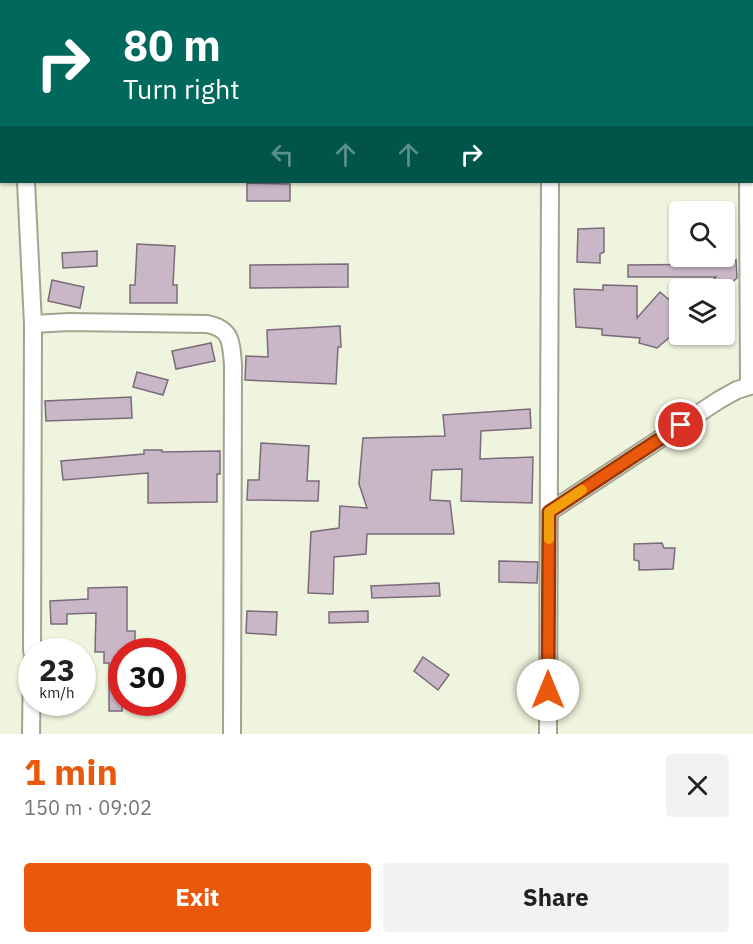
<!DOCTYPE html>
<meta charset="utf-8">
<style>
:root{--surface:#fff;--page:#f2f2f2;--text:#222;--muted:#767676;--accent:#ea580c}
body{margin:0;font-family:"IBM Plex Sans",sans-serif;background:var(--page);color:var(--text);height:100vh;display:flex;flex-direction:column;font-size:22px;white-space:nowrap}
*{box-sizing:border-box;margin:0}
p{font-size:20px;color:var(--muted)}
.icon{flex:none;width:33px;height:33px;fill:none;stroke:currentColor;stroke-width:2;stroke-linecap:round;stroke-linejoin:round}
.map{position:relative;height:734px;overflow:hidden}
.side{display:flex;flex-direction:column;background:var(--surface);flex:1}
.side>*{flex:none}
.guide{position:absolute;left:0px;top:0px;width:753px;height:183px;box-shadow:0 2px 4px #0004;background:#00695c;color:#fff;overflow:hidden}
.tools{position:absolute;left:669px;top:201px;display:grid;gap:12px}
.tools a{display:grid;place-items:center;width:66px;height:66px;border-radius:6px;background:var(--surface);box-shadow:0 2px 4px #0004;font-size:30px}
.speed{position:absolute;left:18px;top:638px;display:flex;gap:12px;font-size:30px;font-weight:700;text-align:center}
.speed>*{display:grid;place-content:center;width:78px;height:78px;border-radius:50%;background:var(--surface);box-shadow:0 2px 4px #0004;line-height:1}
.speed small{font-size:15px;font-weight:400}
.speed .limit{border:9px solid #d22;background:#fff;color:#111}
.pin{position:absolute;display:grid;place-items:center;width:51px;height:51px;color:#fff;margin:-26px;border:3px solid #fff;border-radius:50%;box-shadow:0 2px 6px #0007}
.me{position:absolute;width:66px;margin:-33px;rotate:0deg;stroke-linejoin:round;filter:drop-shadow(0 0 4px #0008)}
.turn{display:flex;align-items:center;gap:21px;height:126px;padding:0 24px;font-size:27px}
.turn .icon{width:78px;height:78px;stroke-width:2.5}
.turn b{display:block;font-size:42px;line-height:51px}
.lanes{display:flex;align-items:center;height:57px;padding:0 24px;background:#0003;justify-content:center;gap:30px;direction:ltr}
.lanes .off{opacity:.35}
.round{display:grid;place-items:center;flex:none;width:63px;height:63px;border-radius:6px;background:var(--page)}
.overview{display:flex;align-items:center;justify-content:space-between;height:102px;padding:0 24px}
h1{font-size:36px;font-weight:800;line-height:45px;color:var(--accent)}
.action{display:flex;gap:12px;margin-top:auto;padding:12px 24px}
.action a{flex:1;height:69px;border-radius:6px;background:var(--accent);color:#fff;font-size:24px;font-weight:800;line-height:69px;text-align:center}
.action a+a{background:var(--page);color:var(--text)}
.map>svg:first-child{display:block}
.building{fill:#c9b7c7;stroke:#7b6b7a;stroke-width:1.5}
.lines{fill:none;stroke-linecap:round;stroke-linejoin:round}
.minor-casing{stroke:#9fa590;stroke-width:20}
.minor{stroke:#fff;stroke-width:16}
.route-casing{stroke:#983908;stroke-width:15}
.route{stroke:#ea580c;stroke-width:10}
.slow{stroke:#f59e0b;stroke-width:10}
</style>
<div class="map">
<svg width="753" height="734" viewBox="0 0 753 734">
<rect width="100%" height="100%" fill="#eef4dd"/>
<g class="building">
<path d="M247,183l43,1v17h-43z"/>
<path d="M604,228v24l-4,2v9l-23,-1 1,-33z"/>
<path d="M137,244l38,2 -2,39h4v18h-47v-18h5z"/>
<path d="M97,251v15l-34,2 -1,-15z"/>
<path d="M736,260l1,18 -13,12h-21l13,-13h-88v-12l103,-1z"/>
<path d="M348,264v23l-98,1v-23z"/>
<path d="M52,280l32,7 -4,21 -32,-7z"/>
<path d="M603,285l34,1v32l23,-26 20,17v15l-10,10 1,2 -14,12 -18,-5 1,-5 -38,-3v-6l-26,-2 -2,-38 29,1z"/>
<path d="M340,326l1,21h-3l-2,37 -91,-4 1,-24 22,1 -1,-27z"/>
<path d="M211,343l4,18 -39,8 -4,-18z"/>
<path d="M137,372l31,8 -5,15 -30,-8z"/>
<path d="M131,397l1,21 -86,3 -1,-20z"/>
<path d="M530,409l1,19 -50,3 -1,28 53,-2 -1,46 -71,-2 1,-32 -30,1 -2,30 20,1 4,33h-87l-1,20 -32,3 -1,37 -25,-1 3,-61 28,-4 1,-22 27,2 -8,-24 4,-46 82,-2 -2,-21z"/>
<path d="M261,443l48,3 -2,35h12l-1,20 -71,-1 1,-20h11z"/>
<path d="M144,450h18v2l58,-1v23h-3v28l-69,1v-30l-85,7 -2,-19 83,-7z"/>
<path d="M662,543l2,5h11l-2,21 -34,1v-9l-5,-1v-16z"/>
<path d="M499,561l39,1 -1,21 -38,-1z"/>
<path d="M439,583l1,13 -68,2 -1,-12z"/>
<path d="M127,587v44h8v20h-13v60h-13v-48h-5v-11h-9l1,-39 -29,1v10h-16l-1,-23 38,-2v-11z"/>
<path d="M247,611l30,1 -1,23 -30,-2z"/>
<path d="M368,611v11l-39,1v-11z"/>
<path d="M423,657l26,18 -11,15 -24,-19z"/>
</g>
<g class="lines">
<defs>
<g id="minor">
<path d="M748,0v2"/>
<path d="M752,21h1"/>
<path d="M26,182l7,142"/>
<path d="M748,182l1,203"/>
<path d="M549,512l170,-112 18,-10 16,-5"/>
<path d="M32,651l1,-327 36,-2 138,2c25,5 24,18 26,41l-1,369"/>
<path d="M31,734l1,-73"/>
<path d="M548,734l2,-552"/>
</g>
</defs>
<use href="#minor" class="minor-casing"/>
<use href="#minor" class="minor"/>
</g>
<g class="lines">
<defs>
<path id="route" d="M548,690l1,-178 132,-87"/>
</defs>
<use href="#route" class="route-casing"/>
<use href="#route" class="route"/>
<path class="slow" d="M549,539v-27l33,-22"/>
</g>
</svg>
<div class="tools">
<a><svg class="icon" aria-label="search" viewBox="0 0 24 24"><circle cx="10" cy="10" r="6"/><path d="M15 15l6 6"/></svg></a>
<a><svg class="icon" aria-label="layers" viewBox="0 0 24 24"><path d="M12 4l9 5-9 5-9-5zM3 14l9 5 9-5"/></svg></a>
</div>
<div class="speed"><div>23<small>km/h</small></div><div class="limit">30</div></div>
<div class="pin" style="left:681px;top:425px;background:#d93025"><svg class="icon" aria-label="arrive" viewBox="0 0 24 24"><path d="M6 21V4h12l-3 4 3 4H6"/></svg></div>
<svg class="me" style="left:548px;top:690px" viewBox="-20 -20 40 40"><circle r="19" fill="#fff"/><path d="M0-13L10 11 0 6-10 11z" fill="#ea580c"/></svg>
<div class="guide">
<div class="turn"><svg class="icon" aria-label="right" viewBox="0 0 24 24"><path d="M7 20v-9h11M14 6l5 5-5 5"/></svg><div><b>80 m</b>Turn right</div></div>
<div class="lanes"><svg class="icon off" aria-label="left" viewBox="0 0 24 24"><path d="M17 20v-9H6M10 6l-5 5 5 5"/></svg><svg class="icon off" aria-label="ahead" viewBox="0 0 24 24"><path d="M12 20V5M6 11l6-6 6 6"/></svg><svg class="icon off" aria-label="ahead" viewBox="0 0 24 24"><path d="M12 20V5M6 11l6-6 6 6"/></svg><svg class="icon" aria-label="right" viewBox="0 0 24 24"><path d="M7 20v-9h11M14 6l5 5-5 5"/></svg></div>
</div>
</div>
<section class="side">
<div class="overview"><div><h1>1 min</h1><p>150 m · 09:02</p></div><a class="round"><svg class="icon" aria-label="close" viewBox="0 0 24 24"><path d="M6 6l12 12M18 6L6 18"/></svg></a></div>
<div class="action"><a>Exit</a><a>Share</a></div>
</section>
